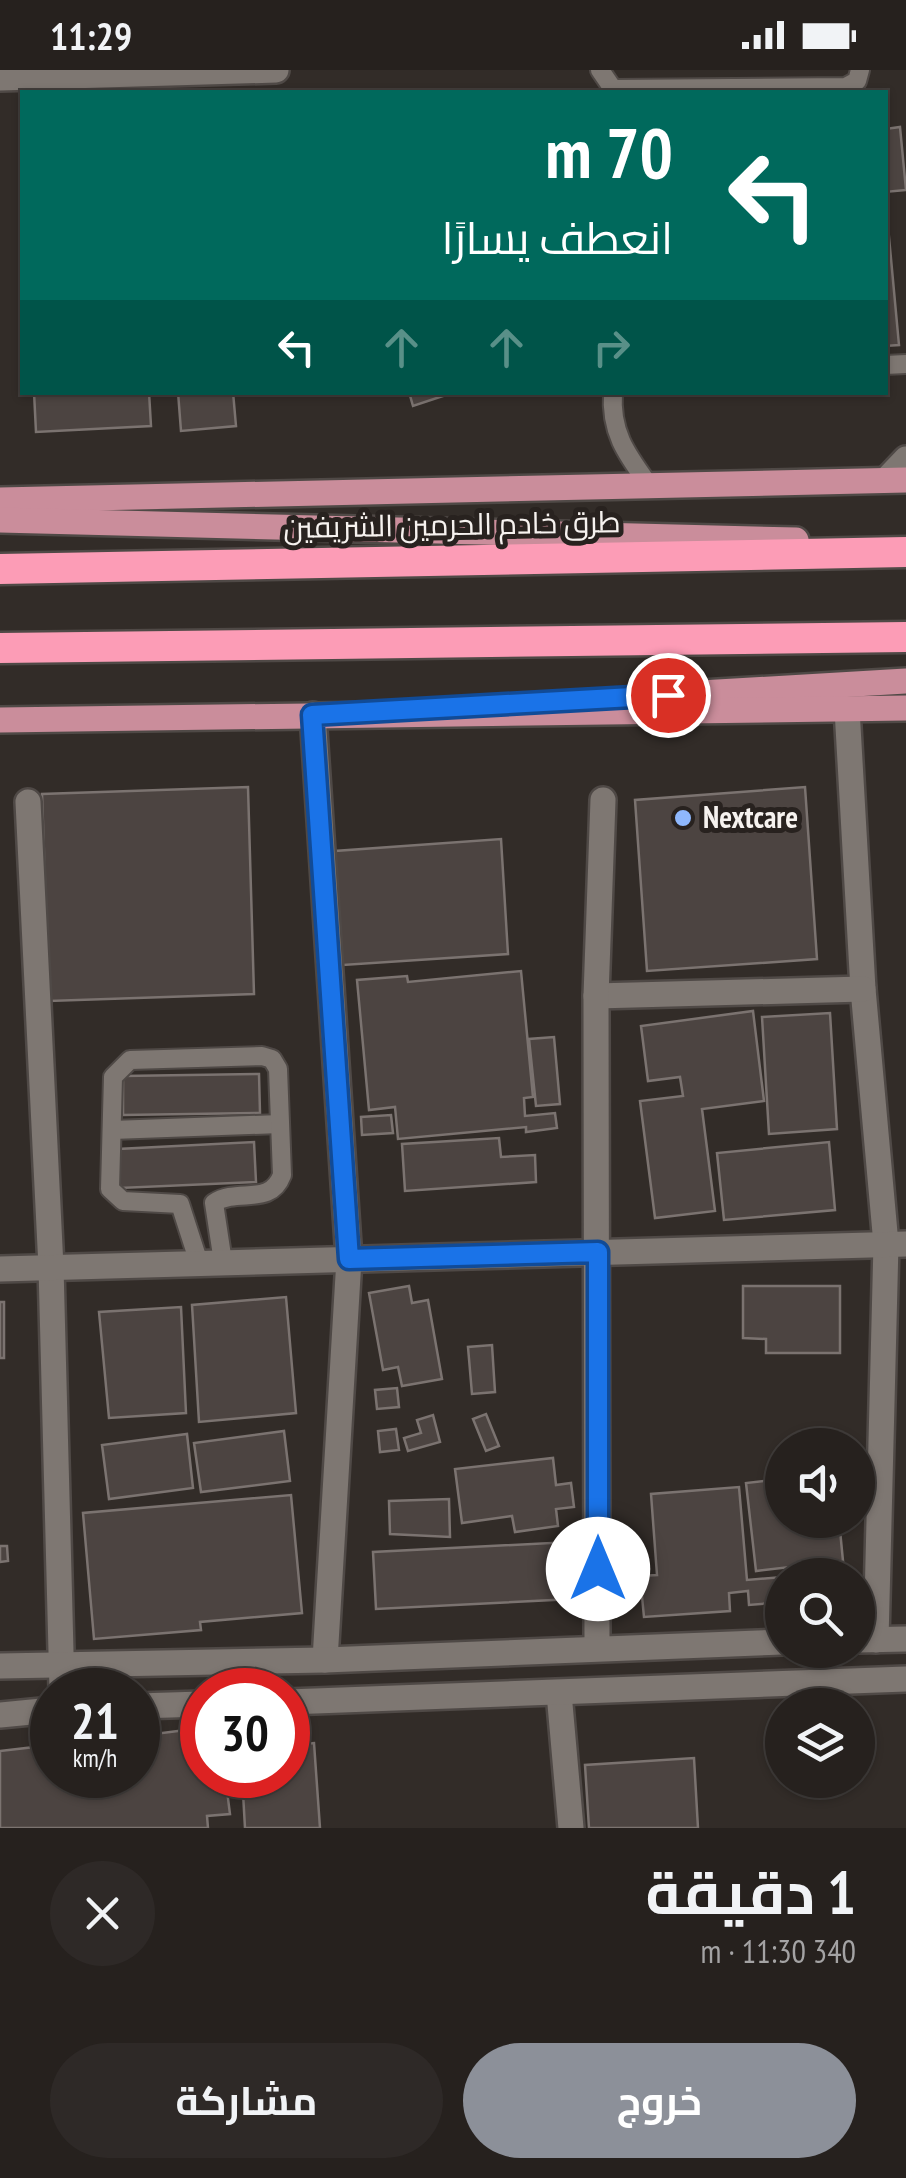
<!DOCTYPE html>
<html lang="ar">
<meta charset="utf-8">
<style>
:root{--surface:#26211e;--page:#2e2927;--text:#f1f3f6;--muted:#a4a3a4;--line:#423e3c;--accent:#8c9099}
body{margin:0;font-family:"PT Sans Narrow",Cairo,sans-serif;background:var(--page);color:var(--text);direction:rtl;height:100vh;display:flex;flex-direction:column;font-size:38px;white-space:nowrap}
*{box-sizing:border-box;margin:0}
p{font-size:32px;color:var(--muted)}
.icon{flex:none;width:55px;height:55px;fill:none;stroke:currentColor;stroke-width:2;stroke-linecap:round;stroke-linejoin:round}
.map{position:relative;height:1758px;overflow:hidden;direction:ltr}
.side{display:flex;flex-direction:column;background:var(--surface);flex:1}
.side>*{flex:none}
.hud{position:absolute;left:20px;top:20px;width:868px;height:305px;border-radius:0px;box-shadow:0 2px 8px #0004,0 0 0 2px var(--line);direction:rtl;background:#00695c;color:#fff;overflow:hidden}
.buttons{position:absolute;left:765px;top:1358px;display:grid;gap:20px}
.buttons a{display:grid;place-items:center;width:110px;height:110px;border-radius:50%;background:var(--surface);box-shadow:0 2px 8px #0004,0 0 0 2px var(--line);font-size:50px}
.speed{position:absolute;left:30px;top:1598px;display:flex;gap:20px;font-size:50px;font-weight:700;text-align:center}
.speed>*{display:grid;place-content:center;width:130px;height:130px;border-radius:50%;background:var(--surface);box-shadow:0 2px 8px #0004,0 0 0 2px var(--line);line-height:1}
.speed small{font-size:25px;font-weight:400}
.speed .limit{border:15px solid #d22;background:#fff;color:#111}
.pin{position:absolute;display:grid;place-items:center;width:85px;height:85px;color:#fff;margin:-42px;border:5px solid #fff;border-radius:50%;box-shadow:0 2px 10px #0007}
.me{position:absolute;width:110px;margin:-55px;rotate:0deg;stroke-linejoin:round;filter:drop-shadow(0 0 8px #0008)}
.turn{display:flex;align-items:center;gap:35px;height:210px;padding:0 50px;font-size:45px}
.turn .icon{width:130px;height:130px;stroke-width:2.5}
.turn b{display:block;font-size:70px;line-height:85px}
.lanes{display:flex;align-items:center;height:95px;padding:0 50px;background:#0003;justify-content:center;gap:50px;direction:ltr}
.lanes .off{opacity:.35}
.round{display:grid;place-items:center;flex:none;width:105px;height:105px;border-radius:52px;background:var(--page)}
.headline{display:flex;align-items:center;justify-content:space-between;height:170px;padding:0 50px}
h1{font-size:60px;font-weight:700;line-height:75px}
.primary-button{display:flex;gap:20px;margin-top:auto;padding:20px 50px}
.primary-button a{flex:1;height:115px;border-radius:60px;background:var(--accent);color:#fff;font-size:40px;font-weight:700;line-height:115px;text-align:center}
.primary-button a+a{background:var(--page);color:var(--text)}
.status{display:flex;justify-content:space-between;align-items:center;height:70px;padding:0 50px;background:var(--surface);direction:ltr}
.status svg{height:28px;fill:currentColor}
.map>svg:first-child{display:block}
.building{fill:#4c4441;stroke:#7b7370;stroke-width:2.5}
.lines{fill:none;stroke-linecap:round;stroke-linejoin:round}
.service-casing{stroke:#4f4946;stroke-width:22}
.minor-casing{stroke:#4f4946;stroke-width:30}
.tertiary-casing{stroke:#4f4946;stroke-width:30}
.primary-casing{stroke:#4f4946;stroke-width:30}
.motorway-casing{stroke:#4f4946;stroke-width:35}
.service{stroke:#7e7772;stroke-width:18}
.minor{stroke:#7e7772;stroke-width:25}
.tertiary{stroke:#7e7772;stroke-width:25}
.primary{stroke:#ca8d9b;stroke-width:25}
.motorway{stroke:#fc9cb6;stroke-width:30}
.route-casing{stroke:#114b97;stroke-width:25}
.route{stroke:#1a73e8;stroke-width:18}
.poi-dot{fill:#8fb8fd;stroke:#28221f;stroke-width:4}
.labels{text-anchor:middle;stroke-width:10;stroke-linejoin:round;paint-order:stroke}
.street-label{font-size:30px;fill:#f6f2ef;stroke:#28221f}
.poi-label{font-size:30px;font-weight:bold;fill:#f6f2ef;stroke:#28221f;text-anchor:start}
</style>
<div class="status"><b>11:29</b><svg viewBox="0 0 49 12"><path d="M0 12V9h3v3zM5 12V6h3v6zM10 12V3h3v9zM15 12V0h3v12zM26 1h20v11H26zM47 4h2v5h-2z"/></svg></div>
<div class="map">
<svg width="906" height="1758" viewBox="0 0 906 1758">
<rect width="100%" height="100%" fill="#322c28"/>
<g class="building">
<path d="M900,57l6,63 -21,2v-63z"/>
<path d="M885,124l14,151 -14,1z"/>
<path d="M34,322h115l2,34 -115,6z"/>
<path d="M178,322h55l3,34 -55,5z"/>
<path d="M409,322h46l-42,14z"/>
<path d="M248,717l6,207 -205,7 -7,-207z"/>
<path d="M805,717l12,172 -170,12 -12,-171z"/>
<path d="M501,769l7,115 -180,12 -7,-114z"/>
<path d="M521,901l12,126 -9,1 1,18 30,-3 2,15 -31,4v-5l-128,12 -3,-32 -26,3 -12,-130 50,-4 1,6z"/>
<path d="M753,941l11,90 -62,8 13,102 -60,7 -15,-117 43,-5 -3,-19 -32,4 -7,-55z"/>
<path d="M830,943l7,116 -68,5 -7,-117z"/>
<path d="M554,967l6,67 -24,2 -7,-67z"/>
<path d="M259,1004l1,39 -137,2v-39z"/>
<path d="M391,1045l2,18 -31,2 -1,-18z"/>
<path d="M499,1068l2,19 34,-2 1,27 -131,9 -3,-47z"/>
<path d="M254,1072l2,40 -136,6 -2,-39z"/>
<path d="M829,1072l6,68 -111,10 -7,-67z"/>
<path d="M409,1216l3,17 16,-3 14,79 -40,7 -4,-19 -15,3 -14,-77z"/>
<path d="M743,1216h97v67h-74v-14l-23,-1z"/>
<path d="M286,1227l10,116 -97,9 -7,-117z"/>
<rect x="0" y="1232" width="4" height="56"/>
<path d="M181,1237l5,106 -77,5 -10,-106z"/>
<path d="M492,1275l3,47 -23,2 -4,-47z"/>
<path d="M397,1318l2,19 -22,2 -2,-19z"/>
<path d="M486,1344l13,32 -13,5 -13,-32z"/>
<path d="M433,1345l7,27 -32,9 -4,-13 17,-5 -4,-13z"/>
<path d="M396,1359l3,21 -19,2 -2,-21z"/>
<path d="M284,1361l6,50 -89,11 -7,-49z"/>
<path d="M187,1364l6,54 -84,11 -7,-54z"/>
<path d="M553,1388l3,27 15,-2 3,24 -18,2 2,17 -43,6 -3,-16 -50,7 -7,-54z"/>
<path d="M782,1409v41h57l4,41 -87,10 -10,-88z"/>
<path d="M739,1417l8,93 35,-3v25l-33,3 -1,-14 -19,2 1,18 -86,6 -4,-41 17,-1 -6,-81z"/>
<path d="M291,1425l11,118 -102,9 1,8 -107,9 -11,-126z"/>
<path d="M449,1429l1,38 -60,-3 -1,-33z"/>
<path d="M570,1472l3,57 -197,10 -3,-57z"/>
<path d="M0,1476h7l1,15 -8,1z"/>
<path d="M202,1658v47h23l5,39 -23,2 1,12h-208v-77l52,-6v30h86v-39z"/>
<path d="M314,1673l6,85h-75l-3,-53h46v-30z"/>
<path d="M694,1688l4,70h-109l-4,-63z"/>
</g>
<g class="lines">
<defs>
<g id="service">
<path d="M600,0l13,19 233,-2 11,-6 3,-11"/>
<path d="M885,295l21,-1"/>
<path d="M613,322c-3,42 15,64 38,96"/>
<path d="M112,1060l168,-6"/>
<path d="M199,1193l-19,-59 -57,-3 -13,-12 3,-112 17,-17 132,-4 10,3 6,10 4,106c-12,32 -44,12 -68,28l9,59"/>
</g>
<g id="minor">
<path d="M0,8l276,-8"/>
<path d="M847,639l16,280 23,255 -10,396"/>
<path d="M313,645l36,544 -24,401"/>
<path d="M28,732l23,465 11,423"/>
<path d="M596,926l267,-7"/>
<path d="M0,1199l906,-25"/>
<path d="M597,1578l-1,-652 7,-196"/>
<path d="M559,1623l12,135"/>
</g>
<g id="tertiary">
<path d="M886,410l20,-21"/>
<path d="M858,1570l48,-1"/>
<path d="M0,1596l325,-6 457,-18"/>
<path d="M288,1632l618,-23"/>
<path d="M138,1636l64,-2"/>
<path d="M0,1645l52,-5"/>
</g>
<g id="primary">
<path d="M0,430l906,-20"/>
<path d="M0,450l796,20"/>
<path d="M667,625l239,-14"/>
<path d="M0,650l906,-12"/>
</g>
<g id="motorway">
<path d="M0,499l906,-17"/>
<path d="M0,578l906,-11"/>
</g>
</defs>
<use href="#service" class="service-casing"/>
<use href="#minor" class="minor-casing"/>
<use href="#tertiary" class="tertiary-casing"/>
<use href="#primary" class="primary-casing"/>
<use href="#motorway" class="motorway-casing"/>
<use href="#service" class="service"/>
<use href="#minor" class="minor"/>
<use href="#tertiary" class="tertiary"/>
<use href="#primary" class="primary"/>
<use href="#motorway" class="motorway"/>
</g>
<g class="lines">
<defs>
<path id="route" d="M598,1499v-317l-249,7 -37,-544 356,-20"/>
</defs>
<use href="#route" class="route-casing"/>
<use href="#route" class="route"/>
</g>
<circle class="poi-dot" cx="683" cy="748" r="10"/>
<g class="labels">
<g class="street-label">
<text transform="translate(452 455) rotate(-1)" y="10">طرق خادم الحرمين الشريفين</text>
</g>
<g class="poi-label">
<text x="703" y="758">Nextcare</text>
</g>
</g>
</svg>
<div class="buttons">
<a><svg class="icon" aria-label="sound" viewBox="0 0 24 24"><path d="M4 9h4l5-4v14l-5-4H4zM17 9q2 3 0 6"/></svg></a>
<a><svg class="icon" aria-label="search" viewBox="0 0 24 24"><circle cx="10" cy="10" r="6"/><path d="M15 15l6 6"/></svg></a>
<a><svg class="icon" aria-label="layers" viewBox="0 0 24 24"><path d="M12 4l9 5-9 5-9-5zM3 14l9 5 9-5"/></svg></a>
</div>
<div class="speed"><div>21<small>km/h</small></div><div class="limit">30</div></div>
<div class="pin" style="left:668px;top:625px;background:#d93025"><svg class="icon" aria-label="arrive" viewBox="0 0 24 24"><path d="M6 21V4h12l-3 4 3 4H6"/></svg></div>
<svg class="me" style="left:598px;top:1499px" viewBox="-20 -20 40 40"><circle r="19" fill="#fff"/><path d="M0-13L10 11 0 6-10 11z" fill="#1a73e8"/></svg>
<div class="hud">
<div class="turn"><svg class="icon" aria-label="left" viewBox="0 0 24 24"><path d="M17 20v-9H6M10 6l-5 5 5 5"/></svg><div><b>70 m</b>انعطف يسارًا</div></div>
<div class="lanes"><svg class="icon" aria-label="left" viewBox="0 0 24 24"><path d="M17 20v-9H6M10 6l-5 5 5 5"/></svg><svg class="icon off" aria-label="ahead" viewBox="0 0 24 24"><path d="M12 20V5M6 11l6-6 6 6"/></svg><svg class="icon off" aria-label="ahead" viewBox="0 0 24 24"><path d="M12 20V5M6 11l6-6 6 6"/></svg><svg class="icon off" aria-label="right" viewBox="0 0 24 24"><path d="M7 20v-9h11M14 6l5 5-5 5"/></svg></div>
</div>
</div>
<section class="side">
<div class="headline"><div><h1>1 دقيقة</h1><p>340 m · 11:30</p></div><a class="round"><svg class="icon" aria-label="close" viewBox="0 0 24 24"><path d="M6 6l12 12M18 6L6 18"/></svg></a></div>
<div class="primary-button"><a>خروج</a><a>مشاركة</a></div>
</section>
